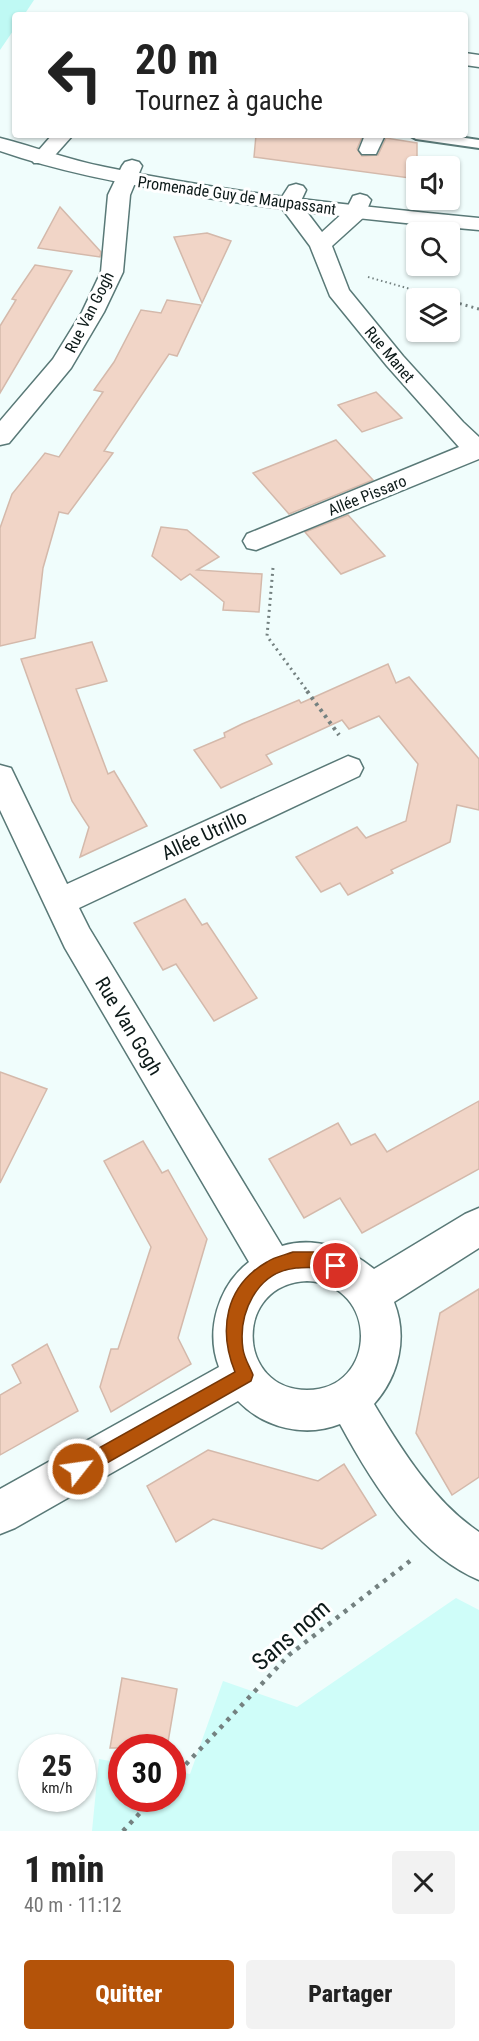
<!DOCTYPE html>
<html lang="fr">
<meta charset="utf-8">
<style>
:root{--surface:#fff;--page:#f2f2f2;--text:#222;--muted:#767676;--accent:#b45309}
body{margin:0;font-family:"Roboto Condensed",sans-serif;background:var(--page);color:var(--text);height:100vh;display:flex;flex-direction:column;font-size:22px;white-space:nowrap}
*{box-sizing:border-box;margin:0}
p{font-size:20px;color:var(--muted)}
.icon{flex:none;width:33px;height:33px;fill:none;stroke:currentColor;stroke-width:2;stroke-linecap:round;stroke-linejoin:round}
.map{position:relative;height:1831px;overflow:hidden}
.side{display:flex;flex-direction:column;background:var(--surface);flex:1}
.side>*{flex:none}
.banner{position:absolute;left:12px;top:12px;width:456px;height:126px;border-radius:6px;box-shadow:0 2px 4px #0004;background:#fff;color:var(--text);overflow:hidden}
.tools{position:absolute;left:406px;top:156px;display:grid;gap:12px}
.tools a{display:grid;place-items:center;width:54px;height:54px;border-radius:6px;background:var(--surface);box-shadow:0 2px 4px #0004;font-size:30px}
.speed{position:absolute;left:18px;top:1734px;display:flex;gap:12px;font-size:30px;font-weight:700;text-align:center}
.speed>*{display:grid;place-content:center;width:78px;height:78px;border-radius:50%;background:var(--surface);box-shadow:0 2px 4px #0004;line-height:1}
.speed small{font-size:15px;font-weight:400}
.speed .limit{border:9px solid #d22;background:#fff;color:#111}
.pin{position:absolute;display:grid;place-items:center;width:51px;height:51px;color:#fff;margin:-26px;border:3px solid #fff;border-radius:50%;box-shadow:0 2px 6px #0007}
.me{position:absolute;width:66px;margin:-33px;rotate:60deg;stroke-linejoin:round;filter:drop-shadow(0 0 4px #0008)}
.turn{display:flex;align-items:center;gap:21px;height:126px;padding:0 24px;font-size:27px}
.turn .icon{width:78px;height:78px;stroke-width:2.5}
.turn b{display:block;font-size:42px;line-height:51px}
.round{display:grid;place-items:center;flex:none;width:63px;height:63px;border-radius:6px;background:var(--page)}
.summary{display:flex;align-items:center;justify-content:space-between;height:102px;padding:0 24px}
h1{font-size:36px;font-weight:800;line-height:45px}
.primary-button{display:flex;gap:12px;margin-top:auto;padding:12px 24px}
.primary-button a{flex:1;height:69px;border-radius:6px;background:var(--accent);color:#fff;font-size:24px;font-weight:800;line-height:69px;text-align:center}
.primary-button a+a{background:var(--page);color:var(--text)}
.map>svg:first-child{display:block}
.built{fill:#cffdf9}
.green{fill:#bff9f4}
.building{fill:#f1d5c7;stroke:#d4b9ab;stroke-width:1.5}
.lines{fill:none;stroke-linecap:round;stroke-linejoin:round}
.service-casing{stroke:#597977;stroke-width:4}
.minor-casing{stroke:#597977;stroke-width:3}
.tertiary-casing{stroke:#597977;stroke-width:3}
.path-far3{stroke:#748180;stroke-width:2;stroke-dasharray:1.5 3;stroke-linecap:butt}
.path-far2{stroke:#748180;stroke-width:3;stroke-dasharray:2 4;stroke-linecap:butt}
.path-far1{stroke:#748180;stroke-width:4;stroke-dasharray:3 4.5;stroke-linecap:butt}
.path{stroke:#748180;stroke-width:4.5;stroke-dasharray:4 6;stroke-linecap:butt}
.service{fill:#fff;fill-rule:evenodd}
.minor{fill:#fff;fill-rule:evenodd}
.tertiary{fill:#fff;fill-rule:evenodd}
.route{fill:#b45309;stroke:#753606;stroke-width:1.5}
.labels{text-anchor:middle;stroke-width:6;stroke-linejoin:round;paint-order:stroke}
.far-street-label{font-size:16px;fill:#0c1918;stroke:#fff}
.street-label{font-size:20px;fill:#0c1918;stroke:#fff}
.near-street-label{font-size:24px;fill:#0c1918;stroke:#fff}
</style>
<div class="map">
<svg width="479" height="1831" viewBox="0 0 479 1831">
<rect width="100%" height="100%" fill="#f0fdfc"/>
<path class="built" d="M456,1598l23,12v221h-387l7,-72 22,4 1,35h50l1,-27 17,3 33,-93 74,26z"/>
<path class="green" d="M0,0h34l-10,15h-9v13l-15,22z"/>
<g class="building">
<path d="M256,135h107l-6,14 5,7 16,-1 8,-17 31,5v36l-163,-22z"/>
<path d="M60,207l41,45 -1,5 -62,-9z"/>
<path d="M207,233l24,8 -29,62 -28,-66z"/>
<path d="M35,265l37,6 -72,122v-67l16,-26 -4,-1z"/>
<path d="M167,300l34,5 -24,51 -8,-2 -65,97 9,2 -45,61 -9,-2 -16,56 -8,70 -35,8v-118l12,-34 33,-41 14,4 44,-65 -9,-2 20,-28 27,-52 20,3z"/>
<path d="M376,392l26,26 -40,14 -24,-27z"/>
<path d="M336,440l37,40 -84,34 -36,-41z"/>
<path d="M348,515l37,41 -44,18 -36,-42z"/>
<path d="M161,527l26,3 32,27 -22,13 65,4 -3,38 -36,-2 1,-8 -34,-28 -9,6 -29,-24z"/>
<path d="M92,642l15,39 -31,8 32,85 6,-3 33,55 -67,31 9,-30 -17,-26 -51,-142z"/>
<path d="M388,664l8,19 13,-6 70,82v51l-22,-5 -7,37 -59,28 2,3 -45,22 -8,-12 -19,9 -25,-35 61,-30 9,11 40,-17 12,-57 -39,-48 -30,13 -7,-9 -76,35 6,9 -51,24 -27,-38 31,-13 -1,-4 18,-9 57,-24 2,3z"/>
<path d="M185,899l17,26 5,-2 50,75 -43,23 -38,-57 -13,6 -29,-47z"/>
<path d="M0,1072l47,17 -47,94z"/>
<path d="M479,1101v68l-117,64 -22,-35 -36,20 -35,-59 69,-36 13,22 24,-11 12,18z"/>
<path d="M143,1141l19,32 6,-3 39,69 -29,99 13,26 -80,48 -11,-25 11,-38h7l33,-102 -47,-86z"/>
<path d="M479,1289v188l-27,18 -36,-62 24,-120z"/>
<path d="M47,1344l31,67 -78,44v-60l21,-12 -9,-18z"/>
<path d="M208,1450l110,31 26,-17 32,51 -54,34 -109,-30 -37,23 -29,-56z"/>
<path d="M122,1678l55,11 -10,59h-57z"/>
</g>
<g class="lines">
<defs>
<path id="service" d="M409,135h36l34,5v8l-63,-9z"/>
<g id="minor">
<path d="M465,53l14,2v12l-14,-2z"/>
<path d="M52,135h21l-25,28h-14l-3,-4z"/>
<path d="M365,135h20l-9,19h-14l-3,-4z"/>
<path d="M132,160l7,2 3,4 -12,29 -7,77 -19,40 -33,56 -62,75 -9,2v-24l53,-62 29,-47 19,-40 7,-77 14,-29 3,-4z"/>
<path d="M296,184l7,2 3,4 -6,13 22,29 24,-22 7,-14 7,-2 7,2 4,4 -7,17 -32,29 17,44 54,66 60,66 16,15v22l-223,91 -9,-2 -4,-7 4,-7 212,-87 -72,-81 -57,-70 -20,-50 -32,-43 11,-17z"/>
<path d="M348,756l11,4 4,8 -4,8 -280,132 10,20 193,318c32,-10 67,2 92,23l91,-55 14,-6v40l-85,54c14,35 5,74 -20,102 27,45 60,98 105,128v48c-64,-27 -107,-97 -139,-156 -35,14 -76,4 -102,-23l-223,127 -15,6v-45l219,-122c-14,-36 -1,-81 30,-105l-184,-314 -65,-138v-45l11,3 56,116zM307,1281c73,3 71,109 0,109 -71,0 -74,-106 0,-109z"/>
</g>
<path id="tertiary" d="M0,138c35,9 69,22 105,29 123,26 249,39 374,51v12c-101,-9 -202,-20 -302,-37 -60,-11 -120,-22 -177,-42z"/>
</defs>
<use href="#service" class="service-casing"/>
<use href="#minor" class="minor-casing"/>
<use href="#tertiary" class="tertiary-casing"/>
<g class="path-far3">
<path d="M368,277l74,21"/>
<path d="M450,301l9,3"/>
</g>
<g class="path-far2">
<path d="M454,302l25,7"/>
<path d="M273,568l-6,68 41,56"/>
</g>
<path class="path-far1" d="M307,691l32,44"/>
<g class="path">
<path d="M172,1779l117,-124 121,-94"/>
<path d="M123,1831l31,-33"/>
</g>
<use href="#service" class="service"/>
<use href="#minor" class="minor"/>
<use href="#tertiary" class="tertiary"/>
</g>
<path class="route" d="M293,1252h22l26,8 3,6 -3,6c-9,4 -17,-3 -26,-4 -6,-1 -14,0 -19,0 -40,4 -58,46 -53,81 1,9 7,18 10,26l-2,6 -167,95 -6,2 -6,-2 -3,-7 3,-6 163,-91c-17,-42 -10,-86 32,-110 7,-5 18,-7 26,-10z"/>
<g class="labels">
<g class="far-street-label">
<text transform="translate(237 195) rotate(8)" y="6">Promenade Guy de Maupassant</text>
<text transform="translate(89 312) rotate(-63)" y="6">Rue Van Gogh</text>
<text transform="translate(390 354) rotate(50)" y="6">Rue Manet</text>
<text transform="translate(367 495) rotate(-22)" y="6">Allée Pissaro</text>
</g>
<g class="street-label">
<text transform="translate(204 835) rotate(-25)" y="7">Allée Utrillo</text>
<text transform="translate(129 1026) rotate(59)" y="7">Rue Van Gogh</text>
</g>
<g class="near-street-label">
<text transform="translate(291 1635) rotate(-41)" y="8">Sans nom</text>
</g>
</g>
</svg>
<div class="tools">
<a><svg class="icon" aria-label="sound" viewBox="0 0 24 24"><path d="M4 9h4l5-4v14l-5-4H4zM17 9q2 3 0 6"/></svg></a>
<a><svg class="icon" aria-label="search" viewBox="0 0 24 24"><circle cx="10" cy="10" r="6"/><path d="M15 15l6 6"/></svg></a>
<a><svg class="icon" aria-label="layers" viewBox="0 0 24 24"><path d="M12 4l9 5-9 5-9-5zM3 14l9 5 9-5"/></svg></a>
</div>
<div class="speed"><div>25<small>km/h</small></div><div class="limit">30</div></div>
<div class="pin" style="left:336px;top:1266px;background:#d93025"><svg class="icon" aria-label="arrive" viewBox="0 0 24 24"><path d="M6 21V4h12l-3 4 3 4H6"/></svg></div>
<svg class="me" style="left:78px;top:1469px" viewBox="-20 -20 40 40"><circle r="17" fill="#b45309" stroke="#fff" stroke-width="3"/><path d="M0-11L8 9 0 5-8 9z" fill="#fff"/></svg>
<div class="banner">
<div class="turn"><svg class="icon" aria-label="left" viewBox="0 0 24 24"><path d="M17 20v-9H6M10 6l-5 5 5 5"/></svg><div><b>20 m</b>Tournez à gauche</div></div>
</div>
</div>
<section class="side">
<div class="summary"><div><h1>1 min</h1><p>40 m · 11:12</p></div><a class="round"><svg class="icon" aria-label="close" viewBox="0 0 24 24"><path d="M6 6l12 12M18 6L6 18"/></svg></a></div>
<div class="primary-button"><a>Quitter</a><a>Partager</a></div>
</section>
